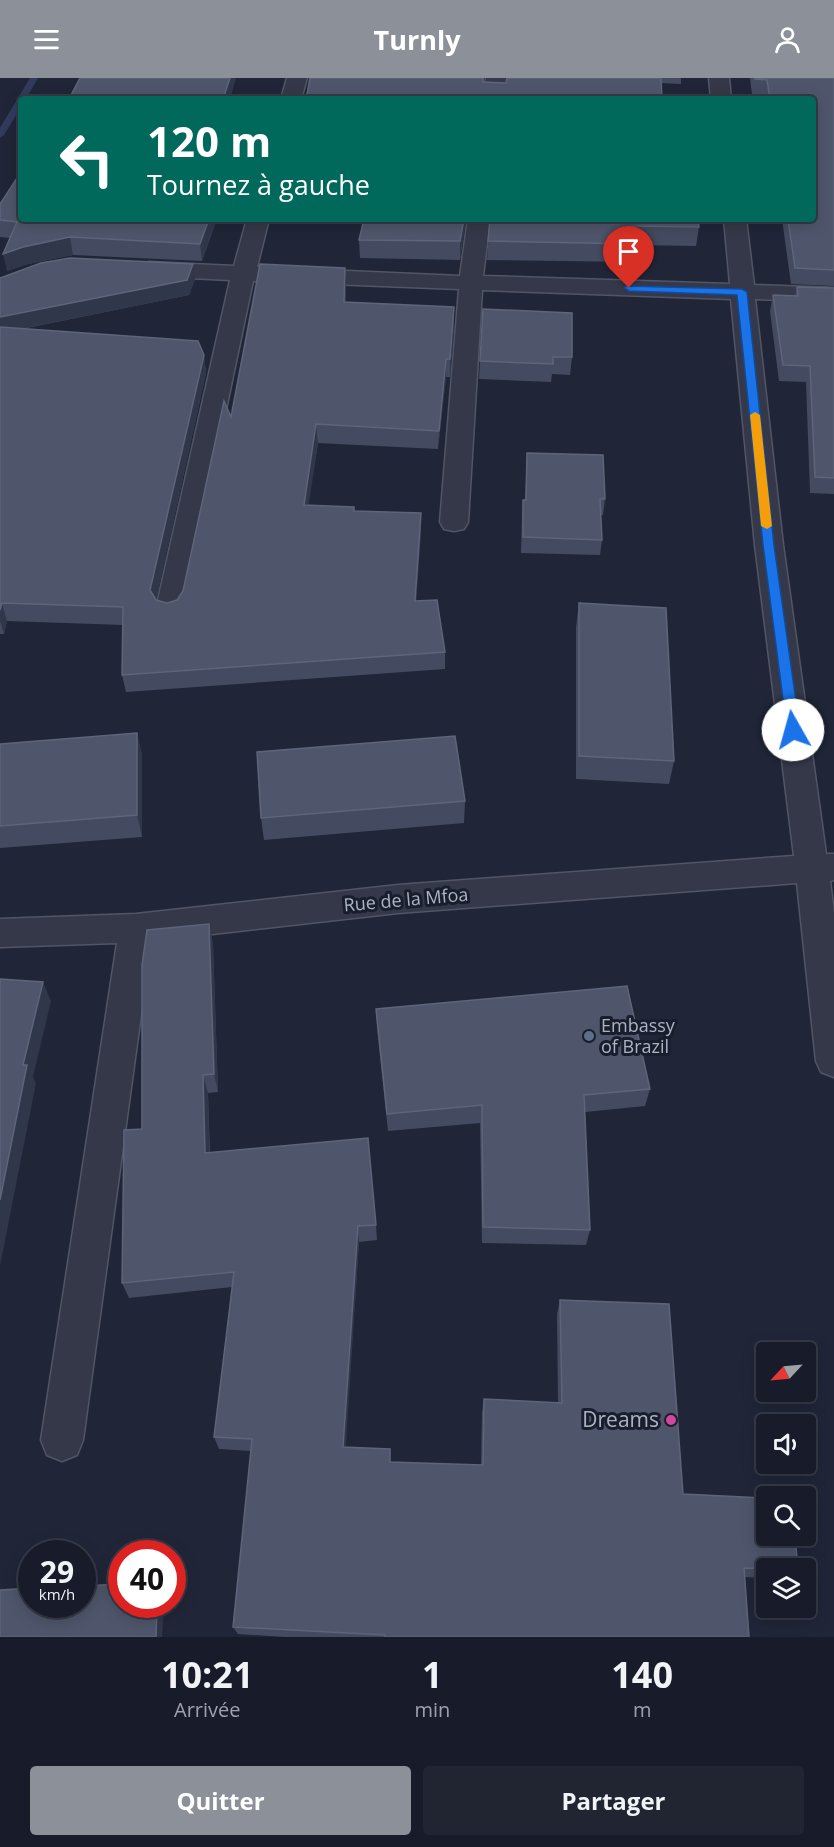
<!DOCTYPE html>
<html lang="fr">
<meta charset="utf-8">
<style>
:root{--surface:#181c2a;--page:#212532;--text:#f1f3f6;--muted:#9fa1a8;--line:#363a47;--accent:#8c9099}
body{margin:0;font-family:"Open Sans",sans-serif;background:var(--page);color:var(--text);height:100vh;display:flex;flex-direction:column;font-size:22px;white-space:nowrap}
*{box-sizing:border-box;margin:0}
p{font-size:20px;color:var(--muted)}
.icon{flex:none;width:33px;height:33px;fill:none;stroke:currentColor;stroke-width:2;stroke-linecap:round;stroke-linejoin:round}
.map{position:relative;height:1559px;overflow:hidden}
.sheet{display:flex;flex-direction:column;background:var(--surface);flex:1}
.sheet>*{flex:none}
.banner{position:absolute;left:18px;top:18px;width:798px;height:126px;border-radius:6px;box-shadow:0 3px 15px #0003,0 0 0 2px var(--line);background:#00695c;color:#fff;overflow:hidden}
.needle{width:39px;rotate:244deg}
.tools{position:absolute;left:756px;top:1264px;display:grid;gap:12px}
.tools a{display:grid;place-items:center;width:60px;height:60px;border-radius:6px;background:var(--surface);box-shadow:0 3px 15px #0003,0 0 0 2px var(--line);font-size:30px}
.speed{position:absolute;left:18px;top:1462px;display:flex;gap:12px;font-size:30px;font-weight:700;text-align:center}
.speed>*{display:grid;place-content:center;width:78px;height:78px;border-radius:50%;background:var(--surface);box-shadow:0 3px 15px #0003,0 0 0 2px var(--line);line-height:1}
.speed small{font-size:15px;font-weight:400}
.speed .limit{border:9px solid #d22;background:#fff;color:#111}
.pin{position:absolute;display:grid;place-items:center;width:51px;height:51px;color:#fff;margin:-62px -26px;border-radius:50% 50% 50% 0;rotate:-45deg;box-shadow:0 0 6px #0007}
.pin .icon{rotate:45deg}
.me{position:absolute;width:66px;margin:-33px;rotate:353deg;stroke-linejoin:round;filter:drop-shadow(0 0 4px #0008)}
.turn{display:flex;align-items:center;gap:21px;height:126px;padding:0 30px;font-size:27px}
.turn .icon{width:78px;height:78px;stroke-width:2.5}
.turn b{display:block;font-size:42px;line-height:51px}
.eta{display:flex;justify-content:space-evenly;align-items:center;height:102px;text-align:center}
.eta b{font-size:36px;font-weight:700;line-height:42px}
.primary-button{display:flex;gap:12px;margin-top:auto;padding:12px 30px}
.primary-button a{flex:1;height:69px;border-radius:6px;background:var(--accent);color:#fff;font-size:24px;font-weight:700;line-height:69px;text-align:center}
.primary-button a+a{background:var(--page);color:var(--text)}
header{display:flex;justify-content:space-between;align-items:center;height:78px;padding:0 30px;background:var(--accent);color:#fff;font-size:27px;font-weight:700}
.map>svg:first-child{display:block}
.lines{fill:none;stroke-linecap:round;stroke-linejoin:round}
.stream{fill:#323b5d;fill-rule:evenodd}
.minor-casing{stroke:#515566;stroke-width:3}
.minor{fill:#343848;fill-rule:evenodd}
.wall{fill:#444b60}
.shaded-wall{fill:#31374b}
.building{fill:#4f566b;stroke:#5e6479;stroke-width:1.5}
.route{fill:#1a73e8;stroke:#114b97;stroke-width:1.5}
.slow{fill:#f59e0b}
.service-dot{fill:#5c6f8a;stroke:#191e2d;stroke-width:2}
.hotel-dot{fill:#d1479c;stroke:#191e2d;stroke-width:2}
.labels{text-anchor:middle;stroke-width:6;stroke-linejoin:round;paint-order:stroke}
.street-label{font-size:18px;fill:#aeb2c5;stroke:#191e2d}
.poi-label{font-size:18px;fill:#aeb2c5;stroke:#191e2d;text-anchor:start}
.near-poi-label{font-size:21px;fill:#aeb2c5;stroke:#191e2d;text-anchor:end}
</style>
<header><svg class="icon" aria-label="menu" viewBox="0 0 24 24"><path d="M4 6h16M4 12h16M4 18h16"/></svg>Turnly<svg class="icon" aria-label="person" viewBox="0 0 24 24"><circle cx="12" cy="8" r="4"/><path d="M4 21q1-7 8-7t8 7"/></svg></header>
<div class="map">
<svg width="834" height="1559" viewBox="0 0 834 1559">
<rect width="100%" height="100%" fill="#202638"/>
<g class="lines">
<path class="stream" d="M30,0h8l-12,21h-5v8l-17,28 -4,3v-10z"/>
<defs>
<g id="minor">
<path d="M287,0h20l-6,21h-20z"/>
<path d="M486,0h20l-2,21h-20z"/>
<path d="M709,0h20l2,21h-20z"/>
<path d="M247,141h22l-12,48 203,9 8,-57h22l-7,57 247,8 -6,-65h22l8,66 80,3v14l-79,-3 28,246 43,309h8v26l-4,1 4,32v164l-13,-5 -5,-11 -19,-178 -399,30 -247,28 -68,499 -6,15 -15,6 -15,-6 -6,-15 76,-497 -117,4v-28l136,-5 262,-29 396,-29 -39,-311 -24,-246 -249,-9 -14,232 -4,7 -10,2 -10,-2 -4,-7 19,-233 -206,-8 -69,328 -4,7 -10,3 -10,-3 -4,-7 74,-329 -81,-4 -8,-2 -4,-5 4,-5 8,-2 85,4z"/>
</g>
</defs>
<use href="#minor" class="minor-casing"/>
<use href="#minor" class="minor"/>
</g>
<g class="wall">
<path d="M484,0v4l22,1 1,-5h174v6l-20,-1 -355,16z"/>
<path d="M750,0h84v208l-43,-2 -9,-65h31v-120h-48l-1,-4 -12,-1z"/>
<path d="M0,126l21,15h196l-15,42 -129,-6 -45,9 -21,7 3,-33 -10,-1z"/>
<path d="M364,141h102l-6,41 -100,-2 -1,-18z"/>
<path d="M490,141l209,8 -3,19 -62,-1 -3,17 -144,-2z"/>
<path d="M0,200l195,1 -6,16 -167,34 182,26 2,18 -50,227 11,3 10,-3 6,-9 48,-174 115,-131v16l108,5v19l-4,51h-4l-8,72 -120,-6 -10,62 46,6 67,2v19l-5,69 29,51v17l-319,23 -4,-17 1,-50 -116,-4 -3,13h-4z"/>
<path d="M797,209l37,1v206l-24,-1 -4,-111 -27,-1 -9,-70 3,-16 22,1z"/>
<path d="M483,231l89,48 -2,18 -18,-1 -1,8 -72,-3z"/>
<path d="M527,375l78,46 -2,16h-2l1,25 -2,15 -79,-2 1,-37 1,-16h2z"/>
<path d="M579,525l95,158 -5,23 -93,-5v-152z"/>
<path d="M137,655l5,23v81l-142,11v-104z"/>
<path d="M465,723l-1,22 -200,17 -3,-22z"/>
<path d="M209,846l4,20 5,148 -10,1 2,60 166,72 1,15 -18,2 -14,205 46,15 90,3 1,-53 2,-13 74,4 -1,-89 3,-14 123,194 83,75v9l-22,-1 5,60h-464l-47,-3 -5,-7 18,-176 -32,-2 -5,-12 18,-150 -103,11 -7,-15 20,-154z"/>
<path d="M376,931l274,80 -5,17 -60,6 5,118 -4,15 -104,-2 -2,-120 -92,8 -11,-103z"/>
</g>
<g class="shaded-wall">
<path d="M230,0h6l-6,21h-7z"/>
<path d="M209,141h8l-15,42 -2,-17z"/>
<path d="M464,141h2l-6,41v-19z"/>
<path d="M70,159l3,18 -45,9 -21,7 -4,-17 20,-7z"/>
<path d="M193,186l2,15 -6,16 -189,38v-16z"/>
<path d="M345,190l1,18 -1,35 -1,-19z"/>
<path d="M454,229v19l-4,51v-18z"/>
<path d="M204,277l2,18 -52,236 -4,-19z"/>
<path d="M446,281v18l-8,72 1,-18z"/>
<path d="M316,346l2,19 -12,80 -2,-18z"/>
<path d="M421,435v19l-6,87v-18z"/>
<path d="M2,525l5,18 -3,13 -4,-13v-11z"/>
<path d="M137,655l5,23v81l-5,-22z"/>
<path d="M209,846l4,20 5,148 -4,-18z"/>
<path d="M43,904l8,19 -18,76 3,6 -36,183v-66l23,-135z"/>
<path d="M203,997l5,18 2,77 -5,-17z"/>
<path d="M358,1148l1,16 -14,216 -2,-11z"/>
<path d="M157,1527h7l-2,32h-6z"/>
</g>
<g class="building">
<path d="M80,0h150l-7,21h-154z"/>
<path d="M310,0h173v4l23,1 1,-5h154l1,21h-356z"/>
<path d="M755,0h79v192l-39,-2 -7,-49h25v-120h-43l-3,-19 -12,-1z"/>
<path d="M21,94v47h188l-9,25 -130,-7 -47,10 -20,7 14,-32 -17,-2v-16z"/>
<path d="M364,141h100l-4,22 -101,-1z"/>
<path d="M490,141h208l1,8 -67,-1 2,18 -146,-3z"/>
<path d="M70,180l123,6 -6,16 -187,37v-39l41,-15z"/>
<path d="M260,186l85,4 -1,34 110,5 -4,52h-4l-7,72 -123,-7 -12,81 50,2v4l67,2 -6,88 22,-1 8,52 -323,23 1,-68 -121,-4 -2,7v-283l198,14 6,14 -54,235 6,10 11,3 10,-3 6,-9 41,-190 7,16z"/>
<path d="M797,209l37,1v190l-19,-1 -5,-111 -27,-1 -10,-70 25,1z"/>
<path d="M483,231l89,4v44h-19v7l-73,-3z"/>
<path d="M527,375l76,2 2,44h-5l2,41 -79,-3v-37h3z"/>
<path d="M579,525l87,5 8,153 -95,-5z"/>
<path d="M137,655v82l-137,11v-82z"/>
<path d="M455,658l10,65 -204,17 -4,-66z"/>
<path d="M209,846l5,150 -11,1 2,78 163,-15 8,87 -18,1 -15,221 47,2v13l93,3 1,-66 78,4 -2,-103 109,4 14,190 83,4v38h29l3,33 -54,-1 5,69h-364v-2l-152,-8 19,-188 -38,-2 20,-165 -112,11 2,-153 18,-1v-164l5,-35z"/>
<path d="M0,901l43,3 -20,83h4l-27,135z"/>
<path d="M627,908l23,103 -66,6 6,135 -107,-3 -1,-122 -95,9 -11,-105z"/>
<path d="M122,1506v21h35l-1,32h-156v-47l32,-2v17h50v-19z"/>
</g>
<path class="route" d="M626,208l116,3 5,3 27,253 26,185 -2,3h-9l-2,-3 -24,-185 -26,-250 -108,-4 -5,-3z"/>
<path class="slow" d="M755,334l5,3 12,111 -5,3 -6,-3 -11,-111z"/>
<circle class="service-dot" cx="589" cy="958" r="6"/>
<circle class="hotel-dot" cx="671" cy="1342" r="6"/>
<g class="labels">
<g class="street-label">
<text transform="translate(406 822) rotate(-5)" y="6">Rue de la Mfoa</text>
</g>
<g class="poi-label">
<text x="601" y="954">Embassy<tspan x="601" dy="21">of Brazil</tspan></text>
</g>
<g class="near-poi-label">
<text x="659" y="1349">Dreams</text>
</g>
</g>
</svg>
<div class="tools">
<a><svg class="needle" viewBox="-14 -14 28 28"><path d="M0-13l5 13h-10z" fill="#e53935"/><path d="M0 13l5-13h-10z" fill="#9fa1a8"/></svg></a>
<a><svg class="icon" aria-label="sound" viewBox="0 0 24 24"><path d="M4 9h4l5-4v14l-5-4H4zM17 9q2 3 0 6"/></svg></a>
<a><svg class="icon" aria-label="search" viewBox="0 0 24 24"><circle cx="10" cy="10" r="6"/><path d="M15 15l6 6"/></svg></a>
<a><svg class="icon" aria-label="layers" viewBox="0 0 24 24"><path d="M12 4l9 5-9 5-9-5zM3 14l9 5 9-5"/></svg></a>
</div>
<div class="speed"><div>29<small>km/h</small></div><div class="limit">40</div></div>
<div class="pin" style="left:629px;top:210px;background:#d93025"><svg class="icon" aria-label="arrive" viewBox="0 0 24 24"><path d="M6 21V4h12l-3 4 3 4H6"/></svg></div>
<svg class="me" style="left:793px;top:652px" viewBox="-20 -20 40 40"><circle r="19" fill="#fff"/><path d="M0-13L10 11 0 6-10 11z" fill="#1a73e8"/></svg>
<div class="banner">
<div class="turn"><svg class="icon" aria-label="left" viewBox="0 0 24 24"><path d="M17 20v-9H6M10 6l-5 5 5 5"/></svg><div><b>120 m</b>Tournez à gauche</div></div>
</div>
</div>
<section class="sheet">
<div class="eta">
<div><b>10:21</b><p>Arrivée</p></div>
<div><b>1</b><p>min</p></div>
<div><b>140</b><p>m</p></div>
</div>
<div class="primary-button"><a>Quitter</a><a>Partager</a></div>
</section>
